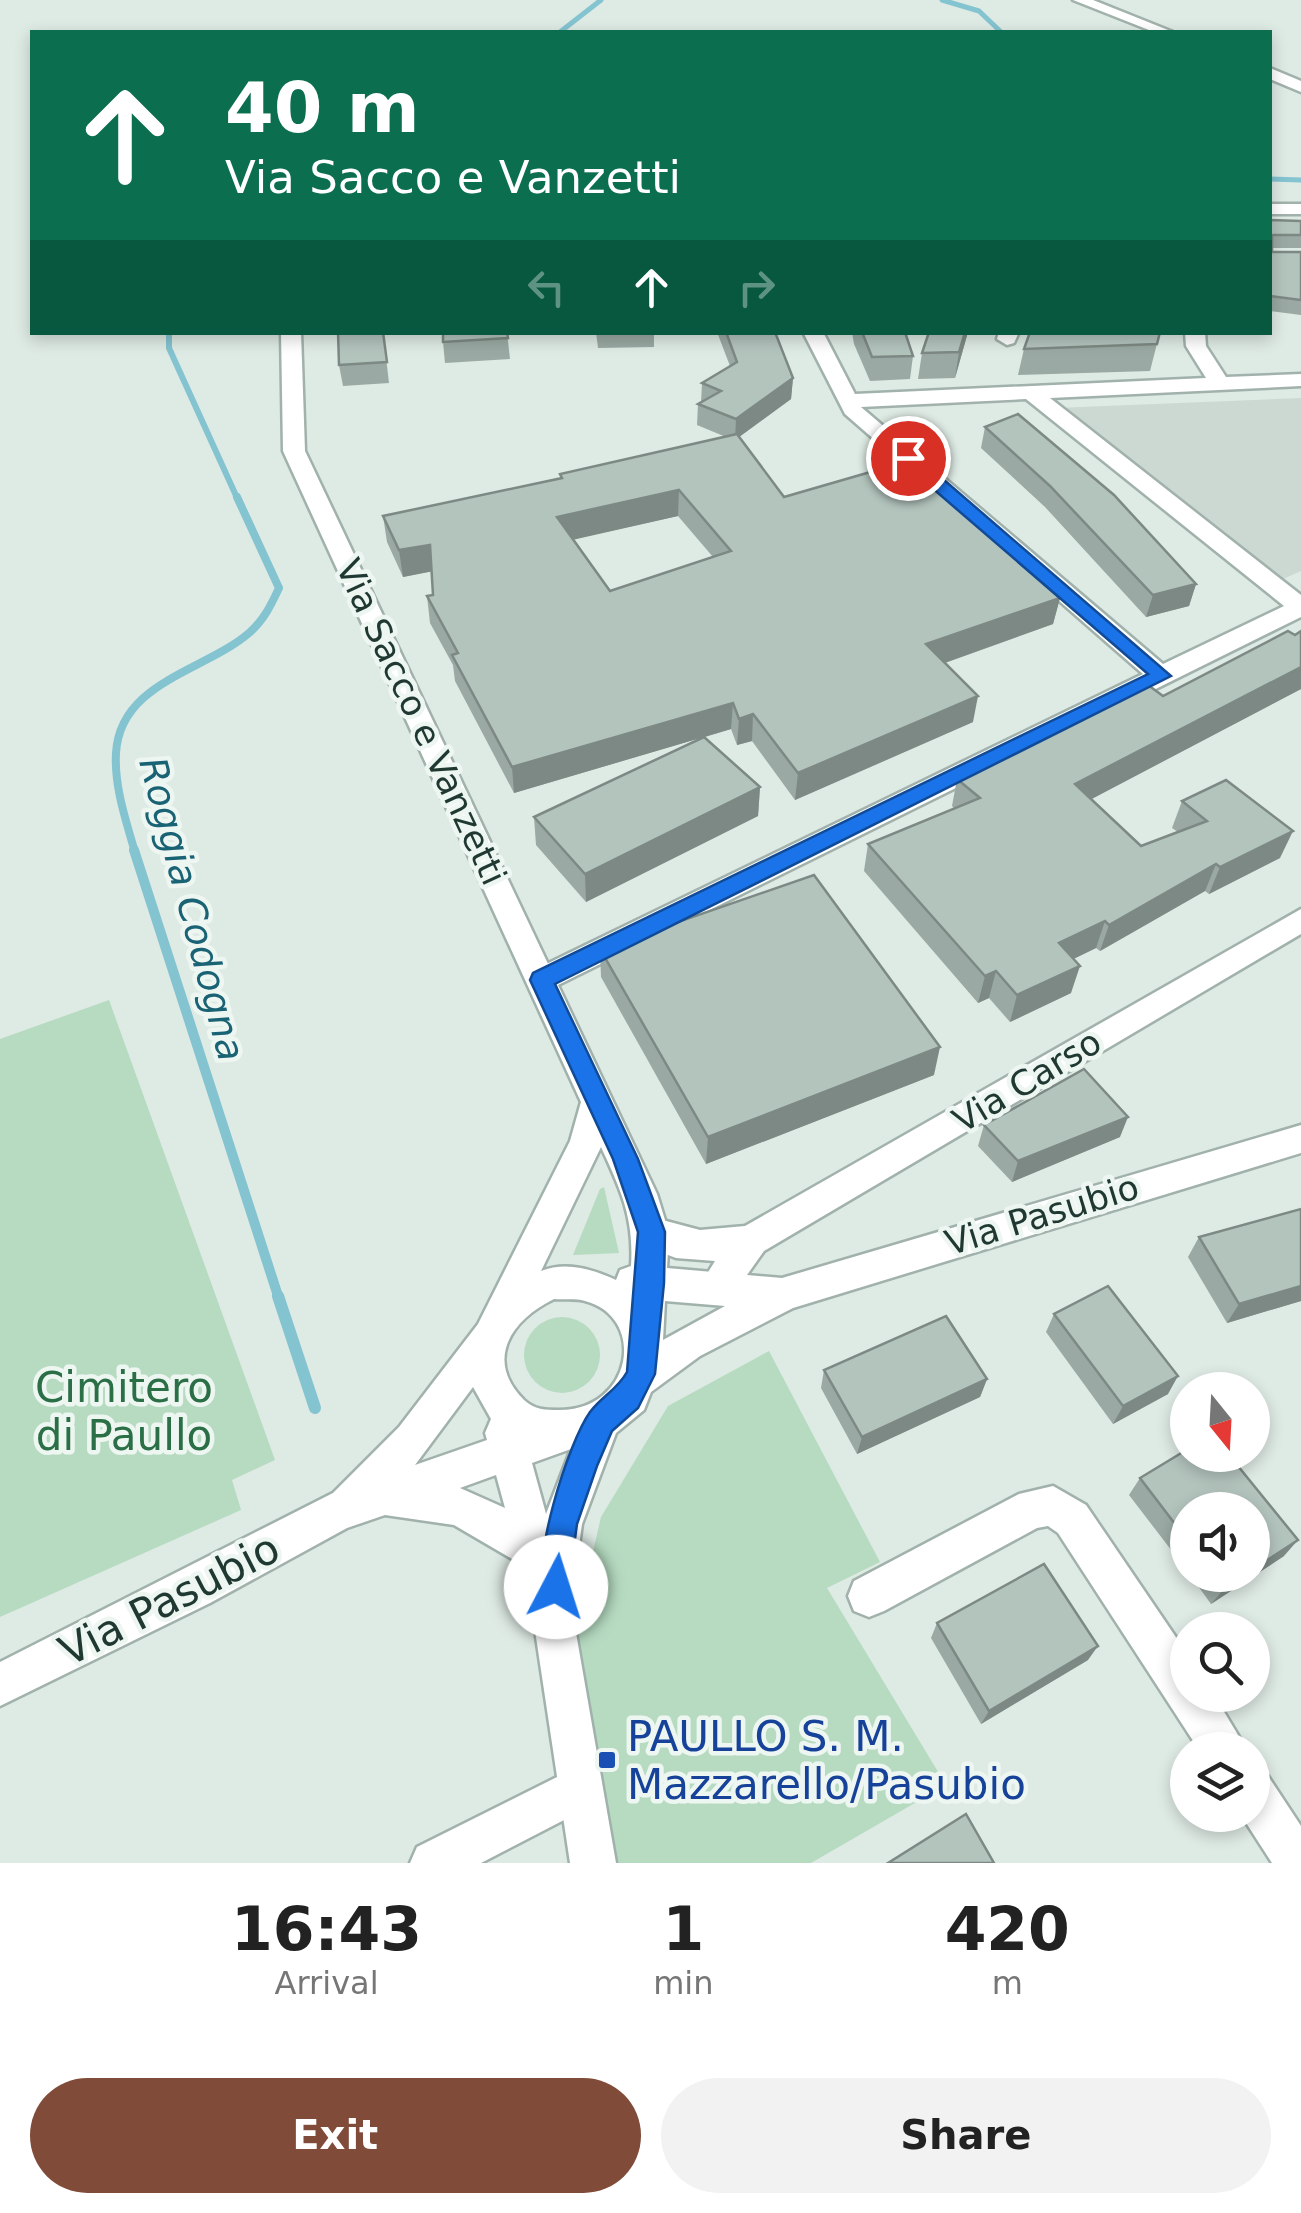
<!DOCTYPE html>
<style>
:root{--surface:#fff;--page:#f2f2f2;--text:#222;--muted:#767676;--accent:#804b38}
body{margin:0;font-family:"DejaVu Sans",sans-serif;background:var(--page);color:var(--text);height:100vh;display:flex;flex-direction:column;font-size:38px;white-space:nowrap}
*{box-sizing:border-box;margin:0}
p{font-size:32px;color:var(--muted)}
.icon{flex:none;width:55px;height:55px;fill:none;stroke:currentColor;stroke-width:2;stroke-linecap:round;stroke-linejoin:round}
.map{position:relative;height:1863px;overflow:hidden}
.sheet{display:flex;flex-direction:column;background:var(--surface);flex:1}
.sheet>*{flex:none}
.top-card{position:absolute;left:30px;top:30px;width:1242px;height:305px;border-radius:0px;box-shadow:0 5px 15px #0003;background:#0b6e4f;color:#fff;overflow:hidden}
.needle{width:65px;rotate:162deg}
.buttons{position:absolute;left:1170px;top:1372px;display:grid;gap:20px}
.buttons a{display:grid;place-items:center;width:100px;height:100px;border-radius:50%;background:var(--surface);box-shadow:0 5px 15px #0003;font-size:50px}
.pin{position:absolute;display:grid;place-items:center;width:85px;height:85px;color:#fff;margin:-42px;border:5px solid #fff;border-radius:50%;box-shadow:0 2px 10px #0007}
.me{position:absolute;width:110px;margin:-55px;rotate:5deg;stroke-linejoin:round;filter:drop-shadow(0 0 8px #0008)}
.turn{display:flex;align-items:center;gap:35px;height:210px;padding:0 30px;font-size:45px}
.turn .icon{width:130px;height:130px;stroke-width:2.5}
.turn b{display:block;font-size:70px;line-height:85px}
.lanes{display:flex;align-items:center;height:95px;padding:0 30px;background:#0003;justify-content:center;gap:50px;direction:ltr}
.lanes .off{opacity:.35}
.eta{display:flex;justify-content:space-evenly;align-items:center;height:170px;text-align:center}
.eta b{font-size:60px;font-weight:800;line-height:70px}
.button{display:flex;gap:20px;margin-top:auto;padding:20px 30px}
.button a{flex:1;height:115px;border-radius:60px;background:var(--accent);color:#fff;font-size:40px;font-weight:800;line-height:115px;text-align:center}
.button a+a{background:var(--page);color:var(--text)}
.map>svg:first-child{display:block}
.built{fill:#ccd9d3}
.green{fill:#b6dbc1}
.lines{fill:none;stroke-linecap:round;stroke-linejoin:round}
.stream-far4{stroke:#84c3d0;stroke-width:5}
.stream-far3{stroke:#84c3d0;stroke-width:6}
.stream-far2{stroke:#84c3d0;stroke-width:8}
.stream-far1{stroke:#84c3d0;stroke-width:10}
.stream{stroke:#84c3d0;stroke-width:12}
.minor-casing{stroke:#a1b1ab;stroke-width:5}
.tertiary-casing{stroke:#a1b1ab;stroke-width:5}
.minor{fill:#fff;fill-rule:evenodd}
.tertiary{fill:#fff;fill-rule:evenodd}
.wall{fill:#9aa9a3;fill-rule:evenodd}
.shaded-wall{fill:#7d8984}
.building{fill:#b3c4bd;stroke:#7d8984;stroke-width:2.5;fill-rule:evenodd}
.route{fill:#1a73e8;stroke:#114b97;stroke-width:2.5}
.transit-dot{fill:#1a4fb4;stroke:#eef6f2;stroke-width:4}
.labels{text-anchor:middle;stroke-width:9;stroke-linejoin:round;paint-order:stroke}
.street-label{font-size:35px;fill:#1f3932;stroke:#eef6f2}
.water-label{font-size:38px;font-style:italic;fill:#1a6374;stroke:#eef6f2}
.near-park-label{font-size:42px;fill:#2a6f46;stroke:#eef6f2}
.near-street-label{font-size:42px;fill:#1f3932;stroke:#eef6f2}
.near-transit-label{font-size:42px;fill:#164399;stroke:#eef6f2;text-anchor:start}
</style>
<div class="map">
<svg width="1301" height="1863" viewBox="0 0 1301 1863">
<rect width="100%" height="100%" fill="#deeae4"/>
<path class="built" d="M1301,398v173l-18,8 -227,-171z"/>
<g class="green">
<path d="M109,1000l166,460 -43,20 9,30 -241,107v-578z"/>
<path d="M604,1187l15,66 -46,2 27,-66z"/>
<circle cx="562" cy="1355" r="38"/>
<path d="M769,1351l111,211 -53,26 119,197 -135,78h-193l-47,-216 30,-130 67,-111z"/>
</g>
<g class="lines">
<g class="stream-far4">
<path d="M942,0l37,11 22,21"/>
<path d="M560,32l41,-32"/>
<path d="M1270,179l31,1"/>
</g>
<path class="stream-far3" d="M169,332v16l69,152"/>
<path class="stream-far2" d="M135,852c-9,-31 -21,-66 -19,-99 4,-71 89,-82 133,-120 15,-13 22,-28 30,-45l-42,-91"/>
<path class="stream-far1" d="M134,850l145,449"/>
<path class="stream" d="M278,1296l37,112"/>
<defs>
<g id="minor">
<path d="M803,332h20l32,62 351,-16 -20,-32 -1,-14h20l1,14 20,31 75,-3v12l-251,12 251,197v22l-749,371 -11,4 -11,-4 -4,-8 4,-8 613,-298 -298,-260zM1026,399l258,207 -121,58 -302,-257z"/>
<path d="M999,332h20l-5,11 -7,2 -10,-6z"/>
<path d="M1301,909v25l-537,317 -34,48 -13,4 -13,-4 -5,-12 16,-26 -39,-3 -37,-14 -6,-11 6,-11 12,-5 49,13 45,-4z"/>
<path d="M1053,1486l33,19 102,150v40h26l33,55h-48l-141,-217 -10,-7 -11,2 -153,83 -15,6 -15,-6 -6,-15 6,-15 165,-87z"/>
<path d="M579,1766l16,6 6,16 -6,16 -114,59h-71l7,-16z"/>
<path d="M1252,1770l16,6 33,50v37h-29l-31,-48h11z"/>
</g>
<g id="tertiary">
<path d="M1073,0h20l80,32h-19z"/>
<path d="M1270,68l31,13v11l-31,-13z"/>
<rect x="1270" y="204" width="31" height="10"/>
<path d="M281,332h20l4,119 352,743 12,39 -2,35 115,10 519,-153v28l-508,155 -93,48 -49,36 -7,18 -28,23 -34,91 -11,80 45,259h-46l-37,-246 -14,-54 -65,-38 -69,-10 -38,13 -137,75 -210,103v-44l333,-169 66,-66 79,-103 92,-183 11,-39 -298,-651zM601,1147c20,43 33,71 30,119l-11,4 -4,10c-24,-11 -50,-19 -75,-9zM554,1299c10,1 22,-1 31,2 62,16 48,109 -26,109 -14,0 -24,0 -35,-10 -40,-40 -13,-80 30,-101zM665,1301l60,5 -62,34zM473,1387l18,32 -6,14 2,7 -72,25zM571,1449l-25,65 -14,-51zM496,1475l9,33 -45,-20z"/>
</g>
</defs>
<use href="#minor" class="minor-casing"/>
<use href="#tertiary" class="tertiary-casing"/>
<use href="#minor" class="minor"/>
<use href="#tertiary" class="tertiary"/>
</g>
<g class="wall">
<path d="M1270,220l31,1v27h-29v4h29v63l-31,-4z"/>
<path d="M383,332l6,51 -46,3 -4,-21z"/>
<path d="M507,332l3,27 -65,4 -2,-21z"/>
<path d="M596,332h58v15l-56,1z"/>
<path d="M717,332h58l18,46 -2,21 -52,38 45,60 276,101 -7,26 -108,39 28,59 -178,78 -43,-59 -15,4 -6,-16 -26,8 55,50 -2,29 -172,86 -50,-57 -2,-28 166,-79 -186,55 -59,-112 -2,-16 -23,-42 -3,-27 6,-1 -1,-24 -29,6 -16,-35 -4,-26 177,-38v-4l166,-37 -29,-12 1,-21 3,-2 1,-19 28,-17zM678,516l35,41 -103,34 -36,-52z"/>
<path d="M852,332h53l8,24 -3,23 -40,2 -16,-37z"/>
<path d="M929,332h39l-13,46 -37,1 4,-26z"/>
<path d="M1160,332l-10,39 -132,4 6,-26z"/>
<path d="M985,427l211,157 -7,22 -43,11 -101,-110 -64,-59z"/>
<path d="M1301,631v58l-210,110 50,47 37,-14 -6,-4 10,-27 98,57 -71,36 -4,-3 -105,60 -4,-3 -23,11 -2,34 -61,29 -21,-24 -11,5 -114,-132 4,-27 87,-35 -3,-3 5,-27 206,-83z"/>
<path d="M600,949l334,126 -228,89 -105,-187z"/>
<path d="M984,1125l136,12 -108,45 -34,-36z"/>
<path d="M1301,1209v92l-74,22 -39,-66 11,-20z"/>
<path d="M1054,1314l114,80 -55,30 -67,-92z"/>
<path d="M824,1370l163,9 -7,18 -123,57 -36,-66z"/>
<path d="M1140,1478l144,78 -73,48 -21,-29h62l-64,-65v62l-59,-77z"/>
<path d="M937,1623l151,37 -107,64 -50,-86z"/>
</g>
<g class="shaded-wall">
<path d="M965,332h3l-13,46 4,-26z"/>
<path d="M793,378l-2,21 -56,41 1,-21z"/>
<path d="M679,490l-1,26 -119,27 -2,-26z"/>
<path d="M430,545l4,26 -31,6 -4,-27z"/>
<path d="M1196,584l-7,22 -43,11 7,-22z"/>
<path d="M1060,598l-7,26 -131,47 4,-27z"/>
<path d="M1301,667v22l-234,123 8,-28z"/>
<path d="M978,696l-5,26 -178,78 3,-27z"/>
<path d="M733,703l-2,26 -217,64 -2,-26z"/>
<path d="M753,714l-1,27 -15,4 2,-26z"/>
<path d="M760,787l-2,29 -172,86 -1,-28z"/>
<path d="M1293,831l-13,27 -71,36 11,-27z"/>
<path d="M1216,864l-11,27 -105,60 9,-26z"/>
<path d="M1105,921l-9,27 -45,22 8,-27z"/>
<path d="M1080,966l-9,27 -61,29 7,-27z"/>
<path d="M996,971l-7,27 -11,5 7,-27z"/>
<path d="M940,1047l-6,28 -228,89 2,-27z"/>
<path d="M1128,1117l-8,20 -108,45 6,-21z"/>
<path d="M1301,1286v15l-74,22 12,-19z"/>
<path d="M1178,1376l-10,18 -55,30 10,-18z"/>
<path d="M987,1379l-7,18 -123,57 5,-17z"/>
<path d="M1298,1540l-14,16 -73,48 13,-15 21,-14h7v-5z"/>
<path d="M1098,1646l-10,14 -107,64 8,-13z"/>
</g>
<g class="building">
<path d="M1270,220l31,1v14h-29v17h29v48l-31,-4z"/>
<path d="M338,332h45l4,30 -48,3z"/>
<path d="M443,332h64l1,6 -65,4z"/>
<path d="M726,332h49l18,46 -57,41 -38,-15 23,-13 -19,-8 35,-21z"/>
<path d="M862,332h43l8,24 -41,1z"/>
<path d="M929,332h36l-6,20 -37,1z"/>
<path d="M1030,332h130l-3,12 -133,5z"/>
<path d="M1018,414l96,81 82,89 -43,11 -103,-109 -65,-59z"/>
<path d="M737,434l47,63 121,-35 155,136 -134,46 52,52 -180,77 -45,-59 -14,5 -6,-16 -221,64 -60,-112 6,-2 -31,-57 6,-1 -3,-50 -31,5 -16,-34 179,-38 -2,-4zM679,490l52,61 -121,40 -53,-74z"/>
<path d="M1288,631l7,4 6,-4v36l-226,117 66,62 66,-25 -25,-20 44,-21 67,51 -73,36 -4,-3 -107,61 -4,-4 -46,22 21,23 -63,29 -21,-24 -11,5 -117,-132 112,-46 -23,-19 191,-94 15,11z"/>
<path d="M704,737l56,50 -175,87 -51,-57z"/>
<path d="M814,875l126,172 -232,90 -108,-188z"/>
<path d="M1084,1069l44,48 -110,44 -34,-36z"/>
<path d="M1301,1209v77l-62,18 -40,-67z"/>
<path d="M1108,1286l70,90 -55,30 -69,-92z"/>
<path d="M946,1316l41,63 -125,58 -38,-67z"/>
<path d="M1188,1449v6h41l69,85 -46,30v-60h-64v31l-48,-63z"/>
<path d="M1044,1564l54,82 -109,65 -52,-88z"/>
<path d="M1214,1575h31l-21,14z"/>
<path d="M966,1814l28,49h-106z"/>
</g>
<path class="route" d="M902,454h12l257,222 -616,308 83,175 27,73 -1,51 -9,91 -17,34 -26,23 -15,35 -20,58 -10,74 -11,5 -11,-5c-15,-35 23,-155 45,-186 12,-16 27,-22 37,-40l11,-140 -25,-73 -83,-179 3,-7 615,-299 -246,-212z"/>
<rect class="transit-dot" x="597" y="1750" width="20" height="20" rx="5"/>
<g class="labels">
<g class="street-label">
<text transform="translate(421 722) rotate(65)" y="12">Via Sacco e Vanzetti</text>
<text transform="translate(1027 1081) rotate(-31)" y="12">Via Carso</text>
<text transform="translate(1042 1215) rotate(-17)" y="12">Via Pasubio</text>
</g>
<g class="water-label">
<text transform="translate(192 909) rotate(75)" y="13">Roggia Codogna</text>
</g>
<g class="near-park-label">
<text x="124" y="1402">Cimitero<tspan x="124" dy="48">di Paullo</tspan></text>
</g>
<g class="near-street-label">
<text transform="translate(169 1599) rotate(-27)" y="15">Via Pasubio</text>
</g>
<g class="near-transit-label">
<text x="627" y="1751">PAULLO S. M.<tspan x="627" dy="48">Mazzarello/Pasubio</tspan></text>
</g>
</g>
</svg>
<div class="buttons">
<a><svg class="needle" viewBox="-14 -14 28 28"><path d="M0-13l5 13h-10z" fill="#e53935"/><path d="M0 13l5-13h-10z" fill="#767676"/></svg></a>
<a><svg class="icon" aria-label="sound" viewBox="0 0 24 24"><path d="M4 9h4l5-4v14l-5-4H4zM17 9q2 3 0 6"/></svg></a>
<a><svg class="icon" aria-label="search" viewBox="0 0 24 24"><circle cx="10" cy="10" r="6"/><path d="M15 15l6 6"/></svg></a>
<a><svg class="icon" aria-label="layers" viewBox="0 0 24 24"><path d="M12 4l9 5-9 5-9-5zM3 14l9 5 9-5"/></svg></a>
</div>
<div class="pin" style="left:908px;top:458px;background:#d93025"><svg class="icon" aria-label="arrive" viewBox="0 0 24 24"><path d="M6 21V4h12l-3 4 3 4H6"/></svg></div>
<svg class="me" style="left:556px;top:1587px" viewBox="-20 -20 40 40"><circle r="19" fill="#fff"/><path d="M0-13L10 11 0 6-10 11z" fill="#1a73e8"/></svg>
<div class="top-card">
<div class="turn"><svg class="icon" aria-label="ahead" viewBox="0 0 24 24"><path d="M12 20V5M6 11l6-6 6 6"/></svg><div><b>40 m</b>Via Sacco e Vanzetti</div></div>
<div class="lanes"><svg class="icon off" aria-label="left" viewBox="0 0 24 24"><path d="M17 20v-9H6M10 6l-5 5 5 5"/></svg><svg class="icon" aria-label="ahead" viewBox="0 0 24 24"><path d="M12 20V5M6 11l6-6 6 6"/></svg><svg class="icon off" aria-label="right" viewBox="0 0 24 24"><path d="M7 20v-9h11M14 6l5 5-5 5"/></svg></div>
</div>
</div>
<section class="sheet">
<div class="eta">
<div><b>16:43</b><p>Arrival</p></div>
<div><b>1</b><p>min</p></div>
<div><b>420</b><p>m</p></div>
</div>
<div class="button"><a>Exit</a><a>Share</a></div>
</section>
